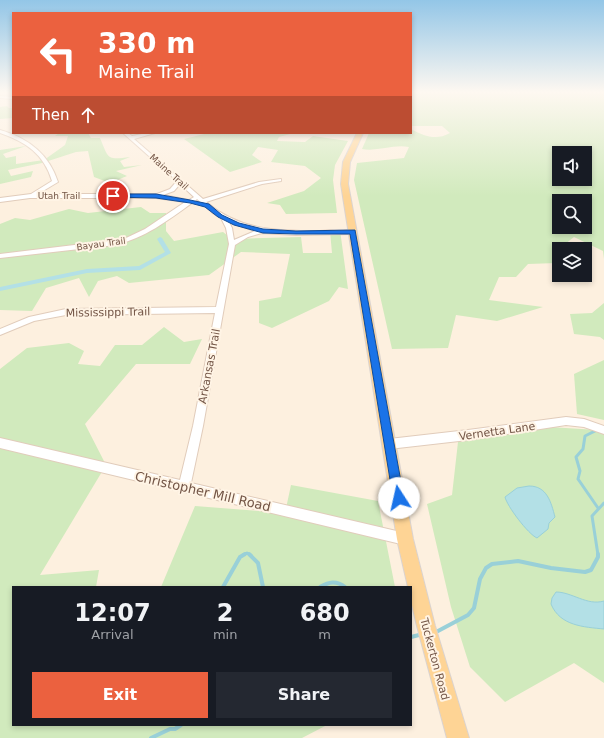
<!DOCTYPE html>
<style>
:root{--surface:#171b24;--page:#242831;--text:#f1f3f6;--muted:#9ea1a6;--accent:#eb613f}
body{margin:0;font-family:"DejaVu Sans",sans-serif;background:var(--page);color:var(--text);height:100vh;display:flex;flex-direction:column;font-size:15px;white-space:nowrap}
*{box-sizing:border-box;margin:0}
p{font-size:13px;color:var(--muted)}
.icon{flex:none;width:22px;height:22px;fill:none;stroke:currentColor;stroke-width:2;stroke-linecap:round;stroke-linejoin:round}
.map{position:relative;flex:1;overflow:hidden}
.drawer{position:absolute;left:12px;top:586px;width:400px;height:140px;display:flex;flex-direction:column;background:var(--surface);border-radius:0px;box-shadow:0 2px 6px #0003}
.drawer>*{flex:none}
.banner{position:absolute;left:12px;top:12px;width:400px;height:122px;border-radius:0px;box-shadow:0 2px 6px #0003;background:#eb613f;color:#fff;overflow:hidden}
.fabs{position:absolute;left:552px;top:146px;display:grid;gap:8px}
.fabs a{display:grid;place-items:center;width:40px;height:40px;border-radius:0px;background:var(--surface);box-shadow:0 2px 6px #0003;font-size:20px}
.pin{position:absolute;display:grid;place-items:center;width:34px;height:34px;color:#fff;margin:-17px;border:2px solid #fff;border-radius:50%;box-shadow:0 1px 4px #0007}
.me{position:absolute;width:44px;margin:-22px;rotate:350deg;stroke-linejoin:round;filter:drop-shadow(0 0 3px #0008)}
.turn{display:flex;align-items:center;gap:14px;height:84px;padding:0 20px;font-size:18px}
.turn .icon{width:52px;height:52px;stroke-width:2.5}
.turn b{display:block;font-size:28px;line-height:34px}
.then{display:flex;align-items:center;height:38px;padding:0 20px;background:#0003;gap:8px;font-size:15px}
.eta{display:flex;justify-content:space-evenly;align-items:center;height:68px;text-align:center}
.eta b{font-size:24px;font-weight:700;line-height:28px}
.action{display:flex;gap:8px;margin-top:auto;padding:8px 20px}
.action a{flex:1;height:46px;border-radius:0px;background:var(--accent);color:#fff;font-size:16px;font-weight:700;line-height:46px;text-align:center}
.action a+a{background:var(--page);color:var(--text)}
.map>svg:first-child{display:block}
.green{fill:#d1eabd;fill-rule:evenodd}
.water{fill:#b3e0e6;stroke:#99d0d8}
.lines{fill:none;stroke-linecap:round;stroke-linejoin:round}
.stream-far1{stroke:#99d0d8;stroke-width:3}
.stream{stroke:#99d0d8;stroke-width:4}
.canal{fill:#b3e0e6;fill-rule:evenodd}
.minor-casing{stroke:#e1ccbb;stroke-width:2}
.major-casing{stroke:#dbd3cf;stroke-width:2}
.minor{fill:#fff;fill-rule:evenodd}
.major{fill:#fed495;fill-rule:evenodd}
.route{fill:#1a73e8;stroke:#114b97}
.labels{text-anchor:middle;stroke-width:4;stroke-linejoin:round;paint-order:stroke}
.far-street-label{font-size:9px;fill:#735546;stroke:#fff4e5}
.street-label{font-size:11px;fill:#735546;stroke:#fff4e5}
.near-street-label{font-size:13px;fill:#735546;stroke:#fff4e5}
</style>
<div class="map">
<svg width="604" height="738" viewBox="0 0 604 738">
<rect width="100%" height="100%" fill="#fdf0df"/>
<g class="green">
<path d="M411,92h193v167l-1,-8 -29,-14 -19,15 2,11 -29,1 -12,13h-17l-10,23 54,7 -46,14 -41,-6 -8,33 -56,1 -38,-169 3,-17 47,-5 5,-11c-16,-3 -32,5 -47,2l7,-16h42v-4c13,7 25,12 39,4l-8,-7h-31zM559,153h26v26h-26zM559,201h26v26h-26z"/>
<path d="M7,106l2,2h4l-1,2 1,8 -13,1v-12z"/>
<path d="M59,133h29l3,5h9c9,21 6,22 30,19l-10,4 4,6 18,-2 -26,6 11,5 -17,7 -16,-6 -6,-26 -12,1 -34,11 -34,7 3,6 22,-5 -2,6 -31,7v-34l26,-4 -23,8 3,4 10,-2v8l28,-4 21,-15 3,-9h-13z"/>
<path d="M208,133h86l-15,4 -2,4 28,1 8,-6 35,5 -13,24 -2,15 4,33 -51,1 -6,-9 -13,-2 37,-12 17,-13 -16,-12 -34,-4 7,-12 -20,-3 -6,8 10,7 -32,10 -46,-33z"/>
<path d="M141,207l9,6h16v18l8,10 49,-9 9,7 69,-2 2,16h29l-2,-22 10,-1 8,59 -9,-2 -10,14 -57,27 -13,-5v-22l22,-4 9,-43 -49,-2 -32,23 -80,8 -12,-7 -19,5 -9,16 -10,-19 -33,10 -14,23 -32,-1v-86l15,-6 15,2 39,-11 19,4z"/>
<path d="M604,303v37l-4,-3 -26,-3 -4,-20 22,-1z"/>
<path d="M164,327l20,15 18,-3 -12,25h-54l-51,60 21,41 -66,110 59,-5 -3,17h-83v138h314l-25,13h-302v-369l27,-21 42,-5 15,8 -6,13 22,2 15,-21h27z"/>
<path d="M604,360v60l-27,-6 -3,-40z"/>
<path d="M533,426l65,4 6,2v251l-30,-20 -69,39 -35,-35 -19,-60 -24,-103 25,-9 6,-53z"/>
<path d="M291,485l87,16 17,86h-234l34,-81 90,7z"/>
</g>
<g class="water">
<path d="M529,486c18,0 22,16 26,31l-6,6 -1,6 -11,9c-9,-4 -30,-32 -32,-41l12,-9z"/>
<path d="M556,592c16,0 31,14 48,9v28c-20,-2 -44,-3 -53,-25l1,-6z"/>
</g>
<g class="lines">
<g class="stream-far1">
<path d="M595,431l-10,5 -2,13 -7,8 4,14 -2,8 20,29"/>
<path d="M243,555l4,-2 4,2"/>
<path d="M598,555l-6,-39 12,-13"/>
</g>
<g class="stream">
<path d="M249,554l9,9 5,24"/>
<path d="M223,587l17,-30 5,-3"/>
<path d="M320,587c9,-5 16,-7 25,0"/>
<path d="M438,631l30,-16 6,-7 6,-29 6,-11 6,-4 26,-3 33,7 34,4 6,-2 7,-13v-3"/>
<path d="M411,637l8,-2"/>
<path d="M151,738l19,-9h5l6,-4"/>
</g>
<path class="canal" d="M160,237l2,1 9,15 -31,17 -53,3 -87,18v-4l87,-18 52,-3 26,-14 -8,-13z"/>
<defs>
<g id="minor">
<path d="M0,96l13,1v2l-13,-1z"/>
<path d="M0,130c28,8 49,24 58,52l-20,12h119l13,-5 7,-8 -54,-48h5l4,3 15,-3h8l-21,6 69,60 56,-17 22,-3v2l-19,3 -56,18c35,29 71,29 114,29 11,-1 23,-2 34,0v2l-2,1 -56,1 -34,-2 -14,4 -13,8 -32,181 -12,57 214,50 4,2 2,4 -2,4 -4,2 -405,-97v-10l180,42 13,-54 22,-113 -149,2 -32,6 -34,14v-6l29,-12 37,-8 150,-2 13,-63 -3,-16 -5,-10 -7,-4 -17,-15 -2,2 1,2h-4c-25,18 -47,35 -77,42l-115,13v-4l124,-15 21,-10 40,-27 -29,-4h-126l-30,4v-4l31,-4 21,-13c-8,-27 -26,-39 -52,-48zM180,184l14,13 -5,3 -26,-5 11,-4zM229,222l26,9 -21,9 -2,-12z"/>
<path d="M566,417l18,2 20,7v8l-20,-7 -18,-2 -98,15 -79,9 -4,-2 -1,-3 1,-3 4,-2 79,-9z"/>
</g>
<path id="major" d="M357,133h6l-13,29 -2,22 65,355 22,87 34,112h-22l-30,-112 -6,-25v-14h-3l-11,-48 -56,-355 2,-22z"/>
</defs>
<use href="#minor" class="minor-casing"/>
<use href="#major" class="major-casing"/>
<use href="#minor" class="minor"/>
<use href="#major" class="major"/>
</g>
<linearGradient id="sky" x2="0" y2="1"><stop stop-color="#93c6e7"/><stop offset="0.47" stop-color="#fef8f1"/><stop offset="1" stop-color="#fef8f1" stop-opacity="0"/></linearGradient>
<rect width="604" height="196" fill="url(#sky)"/>
<path class="route" d="M113,194h43l34,6 19,4 13,11 17,8 24,6 33,2 59,-1 49,268 -1,4 -4,2 -5,-2 -1,-4 -43,-264h-54l-33,-1 -29,-8 -16,-8 -13,-10 -15,-4 -34,-5 -45,-1 -1,-1z"/>
<g class="labels">
<g class="far-street-label">
<text transform="translate(169 172) rotate(42)" y="3">Maine Trail</text>
<text x="59" y="199">Utah Trail</text>
<text transform="translate(101 244) rotate(-8)" y="3">Bayau Trail</text>
</g>
<g class="street-label">
<text transform="translate(108 312) rotate(-1)" y="4">Mississippi Trail</text>
<text transform="translate(209 366) rotate(-79)" y="4">Arkansas Trail</text>
<text transform="translate(497 431) rotate(-8)" y="4">Vernetta Lane</text>
<text transform="translate(435 659) rotate(75)" y="4">Tuckerton Road</text>
</g>
<g class="near-street-label">
<text transform="translate(203 491) rotate(13)" y="5">Christopher Mill Road</text>
</g>
</g>
</svg>
<div class="fabs">
<a><svg class="icon" aria-label="sound" viewBox="0 0 24 24"><path d="M4 9h4l5-4v14l-5-4H4zM17 9q2 3 0 6"/></svg></a>
<a><svg class="icon" aria-label="search" viewBox="0 0 24 24"><circle cx="10" cy="10" r="6"/><path d="M15 15l6 6"/></svg></a>
<a><svg class="icon" aria-label="layers" viewBox="0 0 24 24"><path d="M12 4l9 5-9 5-9-5zM3 14l9 5 9-5"/></svg></a>
</div>
<div class="pin" style="left:113px;top:196px;background:#d93025"><svg class="icon" aria-label="arrive" viewBox="0 0 24 24"><path d="M6 21V4h12l-3 4 3 4H6"/></svg></div>
<svg class="me" style="left:399px;top:498px" viewBox="-20 -20 40 40"><circle r="19" fill="#fff"/><path d="M0-13L10 11 0 6-10 11z" fill="#1a73e8"/></svg>
<div class="banner">
<div class="turn"><svg class="icon" aria-label="left" viewBox="0 0 24 24"><path d="M17 20v-9H6M10 6l-5 5 5 5"/></svg><div><b>330 m</b>Maine Trail</div></div>
<div class="then">Then<svg class="icon" aria-label="ahead" viewBox="0 0 24 24"><path d="M12 20V5M6 11l6-6 6 6"/></svg></div>
</div>
<section class="drawer">
<div class="eta">
<div><b>12:07</b><p>Arrival</p></div>
<div><b>2</b><p>min</p></div>
<div><b>680</b><p>m</p></div>
</div>
<div class="action"><a>Exit</a><a>Share</a></div>
</section>
</div>
